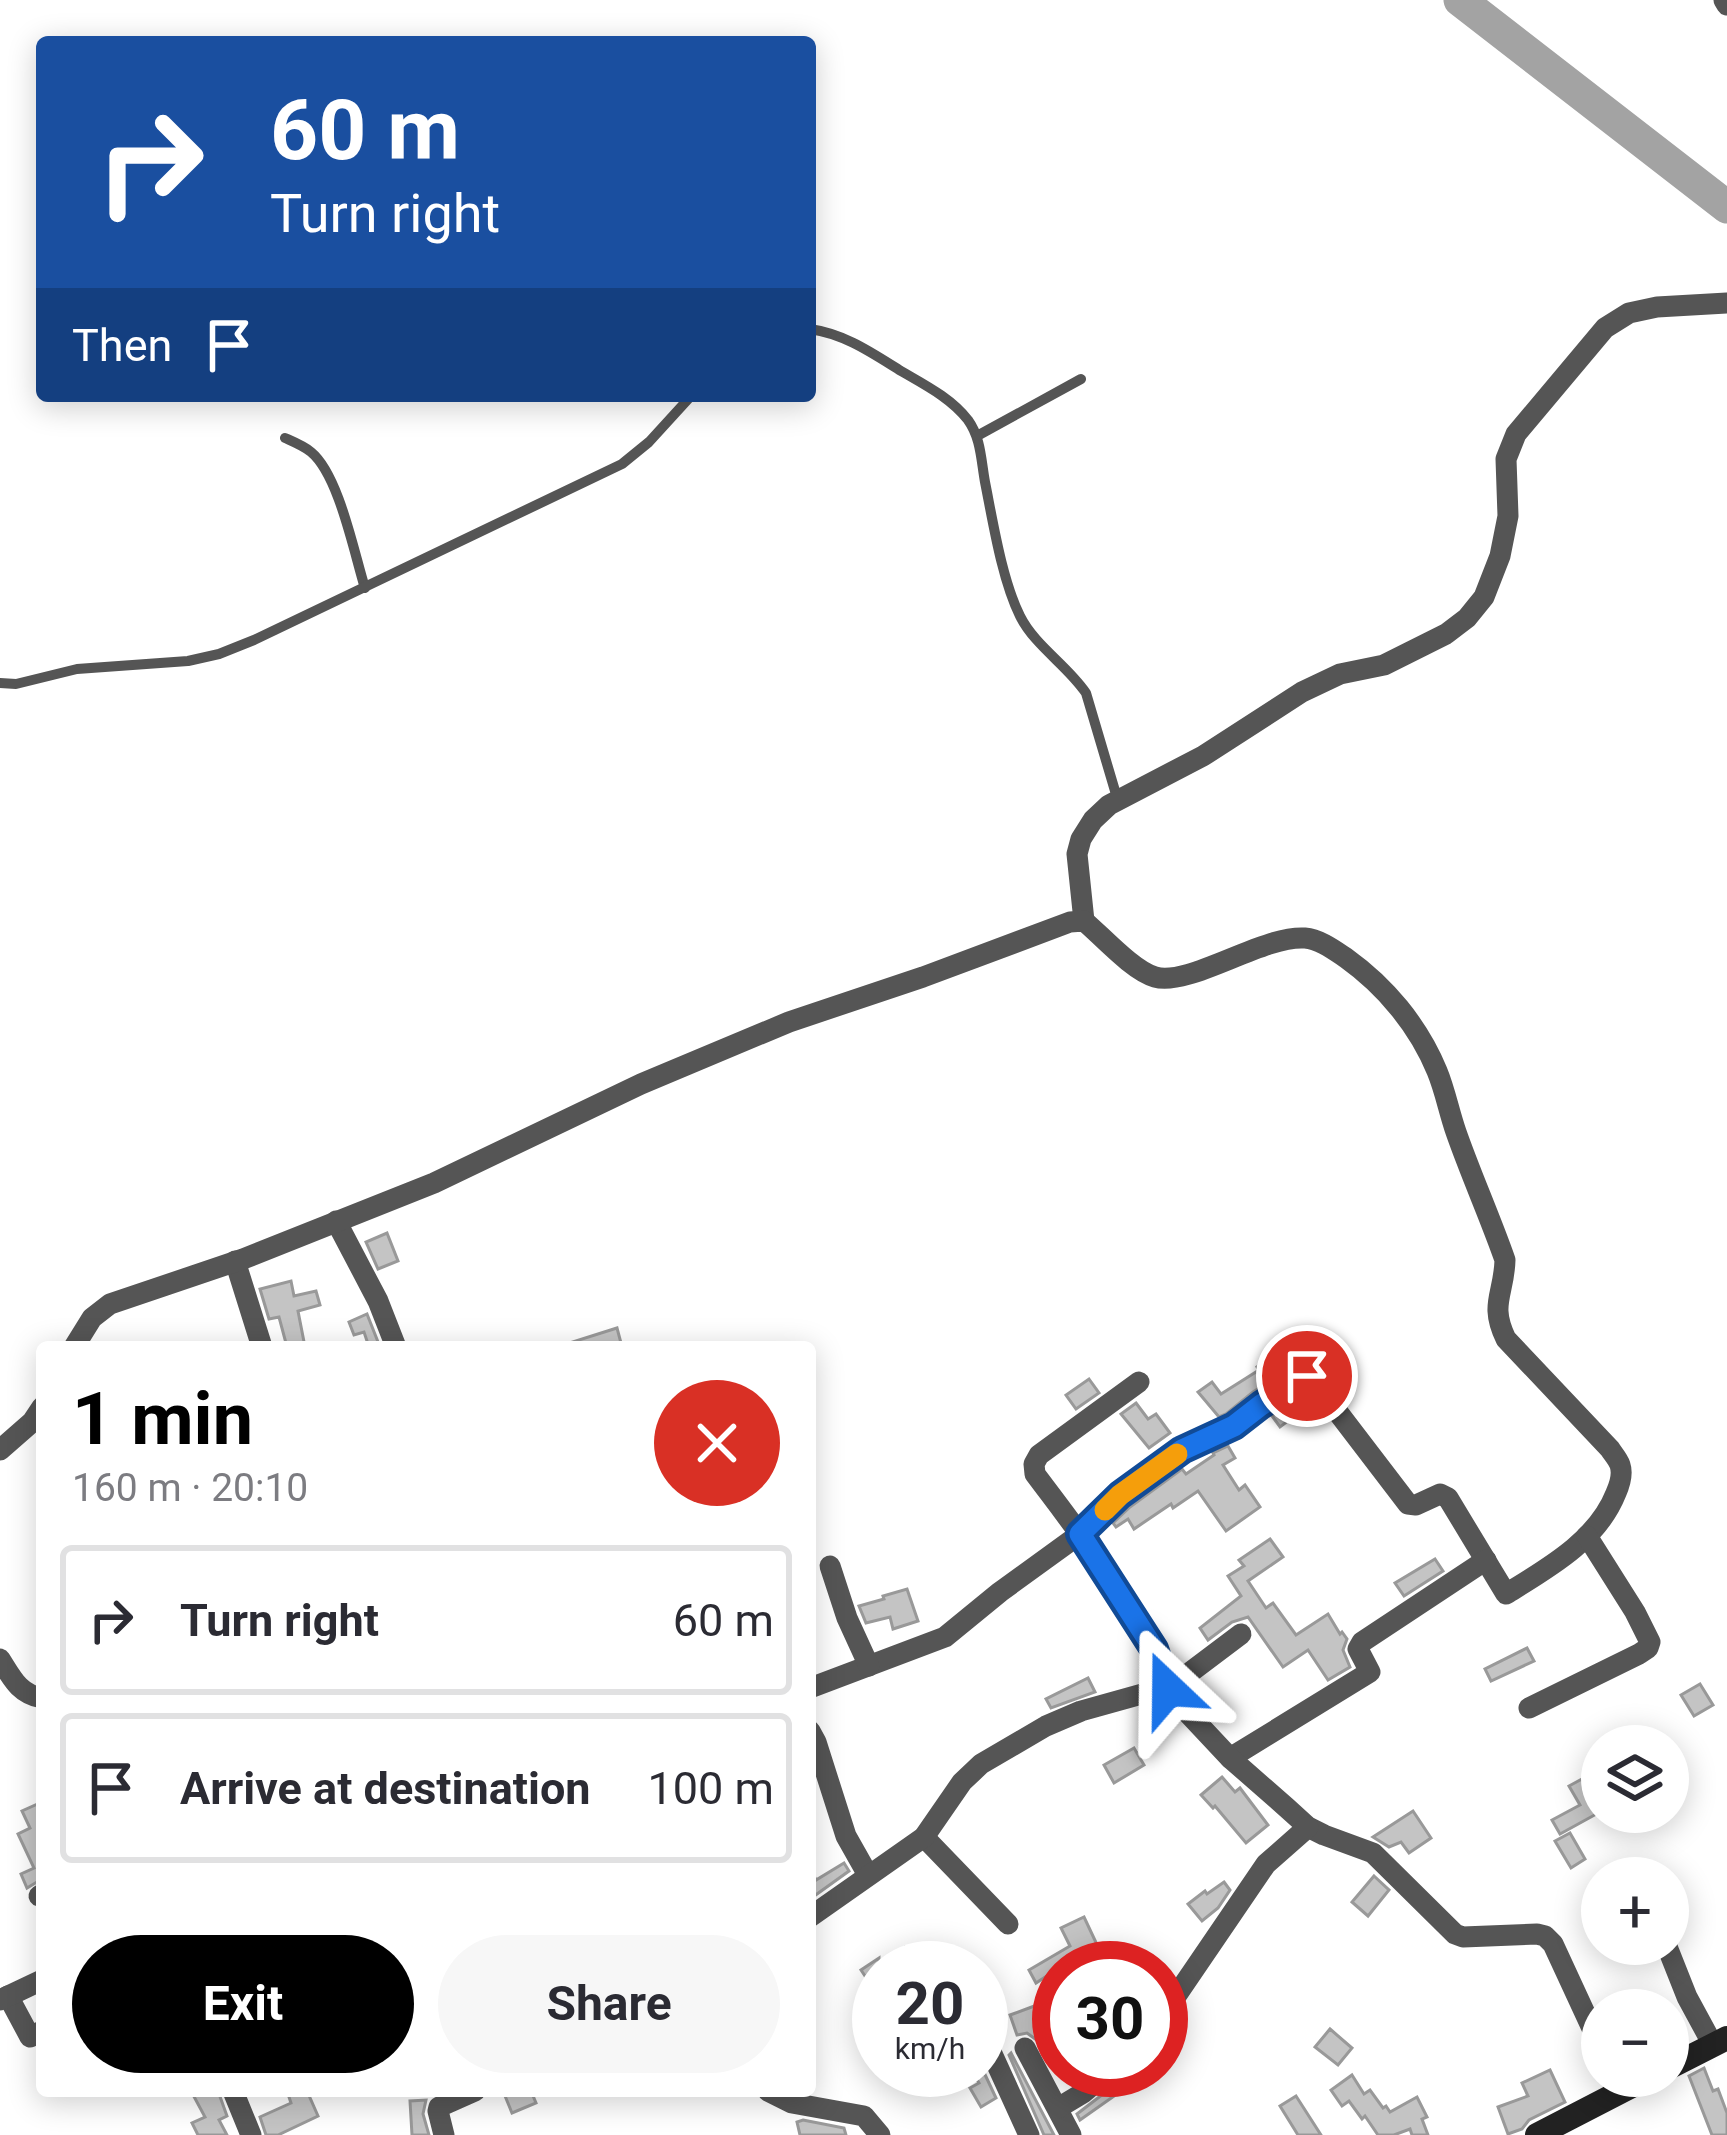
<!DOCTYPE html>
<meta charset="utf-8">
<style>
:root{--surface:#fff;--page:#f7f7f7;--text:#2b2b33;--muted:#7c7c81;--line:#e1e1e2;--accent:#000}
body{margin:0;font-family:Roboto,sans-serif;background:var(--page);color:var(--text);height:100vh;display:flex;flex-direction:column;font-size:45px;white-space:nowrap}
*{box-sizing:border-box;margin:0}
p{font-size:39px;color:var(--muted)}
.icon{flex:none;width:66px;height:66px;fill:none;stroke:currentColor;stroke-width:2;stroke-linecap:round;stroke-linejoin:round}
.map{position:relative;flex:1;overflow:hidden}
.sheet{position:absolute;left:36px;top:1341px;width:780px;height:756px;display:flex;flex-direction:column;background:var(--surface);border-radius:12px;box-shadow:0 6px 30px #0003}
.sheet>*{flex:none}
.banner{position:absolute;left:36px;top:36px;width:780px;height:366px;border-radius:12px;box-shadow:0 6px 30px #0003;background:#1a4fa0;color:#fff;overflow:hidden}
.tools{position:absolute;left:1581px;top:1725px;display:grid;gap:24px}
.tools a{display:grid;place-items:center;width:108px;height:108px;border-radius:50%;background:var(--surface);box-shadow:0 6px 30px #0003;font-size:60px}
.speed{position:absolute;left:852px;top:1941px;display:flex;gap:24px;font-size:60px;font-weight:700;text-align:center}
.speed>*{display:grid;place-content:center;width:156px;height:156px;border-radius:50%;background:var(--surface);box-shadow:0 6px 30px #0003;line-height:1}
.speed small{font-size:30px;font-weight:400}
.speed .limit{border:18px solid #d22;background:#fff;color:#111}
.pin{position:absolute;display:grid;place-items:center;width:102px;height:102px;color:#fff;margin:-51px;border:6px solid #fff;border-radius:50%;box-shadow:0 3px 12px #0007}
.me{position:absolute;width:132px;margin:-66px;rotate:337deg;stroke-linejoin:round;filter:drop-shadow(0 0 9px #0008)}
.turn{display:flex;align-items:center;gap:42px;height:252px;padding:0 36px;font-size:54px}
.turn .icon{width:156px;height:156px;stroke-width:2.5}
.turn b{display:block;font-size:84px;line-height:102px}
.then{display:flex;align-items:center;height:114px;padding:0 36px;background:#0003;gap:24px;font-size:45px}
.round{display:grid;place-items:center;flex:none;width:126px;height:126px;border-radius:63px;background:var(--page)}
.overview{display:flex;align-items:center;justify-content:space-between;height:204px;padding:0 36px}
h1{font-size:72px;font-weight:700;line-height:90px;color:var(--accent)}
.button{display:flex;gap:24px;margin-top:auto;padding:24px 36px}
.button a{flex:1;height:138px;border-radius:72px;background:var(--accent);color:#fff;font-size:48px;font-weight:700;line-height:138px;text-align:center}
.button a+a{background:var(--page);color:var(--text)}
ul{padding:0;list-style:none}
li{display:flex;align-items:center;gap:36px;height:150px;margin:0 24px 18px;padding:0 12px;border:6px solid var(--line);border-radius:12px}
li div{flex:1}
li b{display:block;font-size:45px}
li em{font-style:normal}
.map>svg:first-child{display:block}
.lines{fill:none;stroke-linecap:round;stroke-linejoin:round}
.river{stroke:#a3a3a3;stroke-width:33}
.building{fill:#c4c4c4;stroke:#999;stroke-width:3}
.lane{stroke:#555;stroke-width:10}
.street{stroke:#555;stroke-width:21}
.secondary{stroke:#222;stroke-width:24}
.route-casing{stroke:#114b97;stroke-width:30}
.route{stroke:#1a73e8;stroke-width:21}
.slow{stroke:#f59e0b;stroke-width:21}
</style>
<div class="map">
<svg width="1727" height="2135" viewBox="0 0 1727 2135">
<rect width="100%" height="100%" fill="#fff"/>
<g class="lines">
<path class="river" d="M1460,0l267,207"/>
</g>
<g class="building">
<path d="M387,1233l11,28 -20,8 -12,-27z"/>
<path d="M291,1281l3,15 22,-5 4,14 -22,6 7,36h-18l-8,-30 -10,2 -9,-30z"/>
<path d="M367,1314l13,33h-11l-5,-15 -10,3 -5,-13z"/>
<path d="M617,1328l4,15 -13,4h-42v-3z"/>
<path d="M1315,1337l10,14 -15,11 -11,1 -46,29 -27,22 -7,3 -21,-25 14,-10 9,12 38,-24 -2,-3 14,-10 1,2 15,-10 4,5z"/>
<path d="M1089,1379l10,14 -23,16 -10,-14z"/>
<path d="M1306,1395l6,8 -32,24 -8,-11z"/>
<path d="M1136,1403l12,16 8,-5 14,19 -21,15 -28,-34z"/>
<path d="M1228,1446l7,12 -12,7 16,25 6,-5 15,22 -34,24 -28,-40 -25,17 -2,-4 -37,25 -6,-10 -12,8 -3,-4 17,-16 52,-38 4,5 28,-19 -1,-2z"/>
<path d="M1270,1539l13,18 -35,24 18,27 7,-5 23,32 32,-21 12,20 2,-2 5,7 -4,11 7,17 -22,13 -20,-30 -25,17 -35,-50 -16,5 -24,18 -8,-12 41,-32 -13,-20 16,-10 -5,-6z"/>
<path d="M1435,1559l8,12 -39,25 -9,-13z"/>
<path d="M907,1589l11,32 -25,8 -3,-12 -24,6 -7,-17 25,-7 -1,-3z"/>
<path d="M1527,1648l7,13 -43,20 -6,-12z"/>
<path d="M1088,1678l7,14 -44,16 -5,-9z"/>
<path d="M1700,1684l13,21 -19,11 -13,-21z"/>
<path d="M1134,1748l10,17 -30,18 -10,-18z"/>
<path d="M1222,1777l13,15 5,-4 28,37 -22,18 -31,-37 -2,2 -12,-13z"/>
<path d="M1582,1779l18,33 -40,22 -8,-14 28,-15 -11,-19z"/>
<path d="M42,1802v77l-15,9 -6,-14 13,-6 -16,-34 12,-6 -8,-17z"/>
<path d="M1413,1811l18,27 -22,15 -8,-11 -12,5 -16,-10z"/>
<path d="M1570,1833l15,26 -14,9 -16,-27z"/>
<path d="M844,1863l5,8 -39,28v-31l6,12z"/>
<path d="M1374,1876l15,14 -21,26 -16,-14z"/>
<path d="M1224,1882l6,8 -12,18 -16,13 -14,-17 17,-13 2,3z"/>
<path d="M1084,1917l16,34 -41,17 -23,15 -7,-13 41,-24 -9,-18z"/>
<path d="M905,1947l13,21h-39v29l-18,-27 18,-12v6z"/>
<path d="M1037,2005l11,32 -10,4 -11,-8 -10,2 -7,-20z"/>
<path d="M1330,2029l22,19 -14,17 -23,-18z"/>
<path d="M1011,2053l1,2 42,80h-10l-35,-80z"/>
<path d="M981,2066l15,32 -15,9 -11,-19 9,-5 -8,-13h10z"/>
<path d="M1704,2068l9,23 5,-2 9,24v22h-15l-23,-59z"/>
<path d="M1125,2070h26l-71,50 -3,-6 43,-33z"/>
<path d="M1550,2070l15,32 -36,18 -7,9 -14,5 -10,-27 30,-11 -6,-13z"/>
<path d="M1352,2075l12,19 6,-4 13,18 3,-2 4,6 27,-15 10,20 -5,2 6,16h-16l-2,-6 -16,6h-16l-13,-19 -3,3 -13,-18 -7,5 -11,-16z"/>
<path d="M191,2091h27l9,25 -8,4 8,15h-29l-6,-12 13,-6z"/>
<path d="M287,2091h20l11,25 -40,19h-12l-6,-18 31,-14z"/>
<path d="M503,2091h28l5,12 -24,10z"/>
<path d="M1296,2096l25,39h-23l-18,-29z"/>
<path d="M426,2100l-3,14 6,21h-17l-2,-34z"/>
<path d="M803,2120l41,8 2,7h-46l-3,-13z"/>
</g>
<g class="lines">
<g class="lane">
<path d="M810,329c35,5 62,24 91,42 24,14 50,27 67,49 13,18 13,40 17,62 8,40 17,98 35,134 15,30 47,49 66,77l32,108"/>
<path d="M977,436l104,-57"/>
<path d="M285,438c9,4 19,8 26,14 28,23 43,101 54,136"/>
<path d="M0,683l16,1 61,-15 111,-8 31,-7 35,-14 368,-176 27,-22 42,-46"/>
</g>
<g class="street">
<path d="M1724,0l3,5"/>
<path d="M1084,921l-7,-67 4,-15 12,-19 16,-15 94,-49 99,-64 38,-18 44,-9 62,-31 21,-16 17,-21 16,-41 8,-40 -2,-57 10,-25 89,-106 24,-15 28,-6 70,-4"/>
<path d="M336,1221l42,80 18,46"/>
<path d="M235,1261l27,86"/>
<path d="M74,1347l18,-29 18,-14 133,-45 191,-76 207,-99 148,-62 134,-45 147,-55 14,-1c18,15 49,50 71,56 34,10 108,-42 150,-39 14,1 29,12 41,20 39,28 72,67 91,113 8,19 12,41 19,61 15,43 34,85 49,128 -1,35 -16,44 1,79l104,110c3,5 8,10 10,16 3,9 0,19 -4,28 -19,48 -68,75 -110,101l-58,-96 -8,-4 -24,11 -8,-1 -94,-123 -7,-5 -46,29 -27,22 -52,24 -62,44 -40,39 -80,58 -55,45 -135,51"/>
<path d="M1139,1382l-100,73 -5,9 1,10c51,68 108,139 135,220"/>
<path d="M0,1450l32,-28 10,-15"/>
<path d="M830,1566l17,52 22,48"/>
<path d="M0,1659c12,19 19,35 42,39"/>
<path d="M1168,1689l73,-55"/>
<path d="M1529,1708l110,-54 9,-6 2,-6 -15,-30 -48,-76"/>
<path d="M810,1731l6,11 30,94 22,39"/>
<path d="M1230,1758l140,-86 -12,-23 4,-7 124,-82"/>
<path d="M924,1837l84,87"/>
<path d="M39,1896l3,-2"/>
<path d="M810,1917l114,-80 38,-55 19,-18 65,-38 35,-15 61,-17h28l60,64 57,50 21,19 16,8 49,18 82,81 8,3 74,-3 8,2 8,8 49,106"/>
<path d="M1666,1944l21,53 26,48"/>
<path d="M8,1996l22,41 12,-6"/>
<path d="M0,2000l42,-20"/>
<path d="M1161,2018l105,-154 42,-37"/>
<path d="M982,2032l47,103"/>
<path d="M1025,2048l46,87"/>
<path d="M233,2091l18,44"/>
<path d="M768,2091l24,12 72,13 16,19"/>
<path d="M1058,2108l25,-15 27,-23"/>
<path d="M444,2135l-6,-24 1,-4 36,-16"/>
</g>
<g class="secondary">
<path d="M1668,2068l59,-30"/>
<path d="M1537,2135l114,-59"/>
</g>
</g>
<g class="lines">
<defs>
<path id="route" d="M1168,1689l-14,-40 -74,-115 40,-39 62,-45 52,-24 27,-21 46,-29"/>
</defs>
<use href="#route" class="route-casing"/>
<use href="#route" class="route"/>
<path class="slow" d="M1105,1510l15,-15 57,-41"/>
</g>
</svg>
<div class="tools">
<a><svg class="icon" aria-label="layers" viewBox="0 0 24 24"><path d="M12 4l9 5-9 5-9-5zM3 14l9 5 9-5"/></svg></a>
<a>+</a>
<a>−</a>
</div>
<div class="speed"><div>20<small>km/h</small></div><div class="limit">30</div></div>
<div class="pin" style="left:1307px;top:1376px;background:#d93025"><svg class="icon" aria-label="arrive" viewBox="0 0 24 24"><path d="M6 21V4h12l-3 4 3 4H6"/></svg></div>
<svg class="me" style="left:1168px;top:1689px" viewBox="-20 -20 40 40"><path d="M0-17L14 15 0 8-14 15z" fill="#1a73e8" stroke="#fff" stroke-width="4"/></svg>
<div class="banner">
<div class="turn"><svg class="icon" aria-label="right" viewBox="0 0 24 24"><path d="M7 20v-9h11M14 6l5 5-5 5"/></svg><div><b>60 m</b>Turn right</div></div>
<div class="then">Then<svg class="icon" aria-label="arrive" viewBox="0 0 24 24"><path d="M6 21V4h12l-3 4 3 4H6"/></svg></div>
</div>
<section class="sheet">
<div class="overview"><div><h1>1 min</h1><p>160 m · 20:10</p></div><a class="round" style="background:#d93025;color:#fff"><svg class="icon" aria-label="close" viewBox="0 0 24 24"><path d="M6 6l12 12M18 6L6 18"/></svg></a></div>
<ul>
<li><svg class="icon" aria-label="right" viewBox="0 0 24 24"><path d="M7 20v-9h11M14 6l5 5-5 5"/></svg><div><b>Turn right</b></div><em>60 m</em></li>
<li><svg class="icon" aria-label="arrive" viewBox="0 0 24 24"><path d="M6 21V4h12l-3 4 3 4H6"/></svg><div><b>Arrive at destination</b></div><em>100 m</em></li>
</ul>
<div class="button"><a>Exit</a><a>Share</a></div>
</section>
</div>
